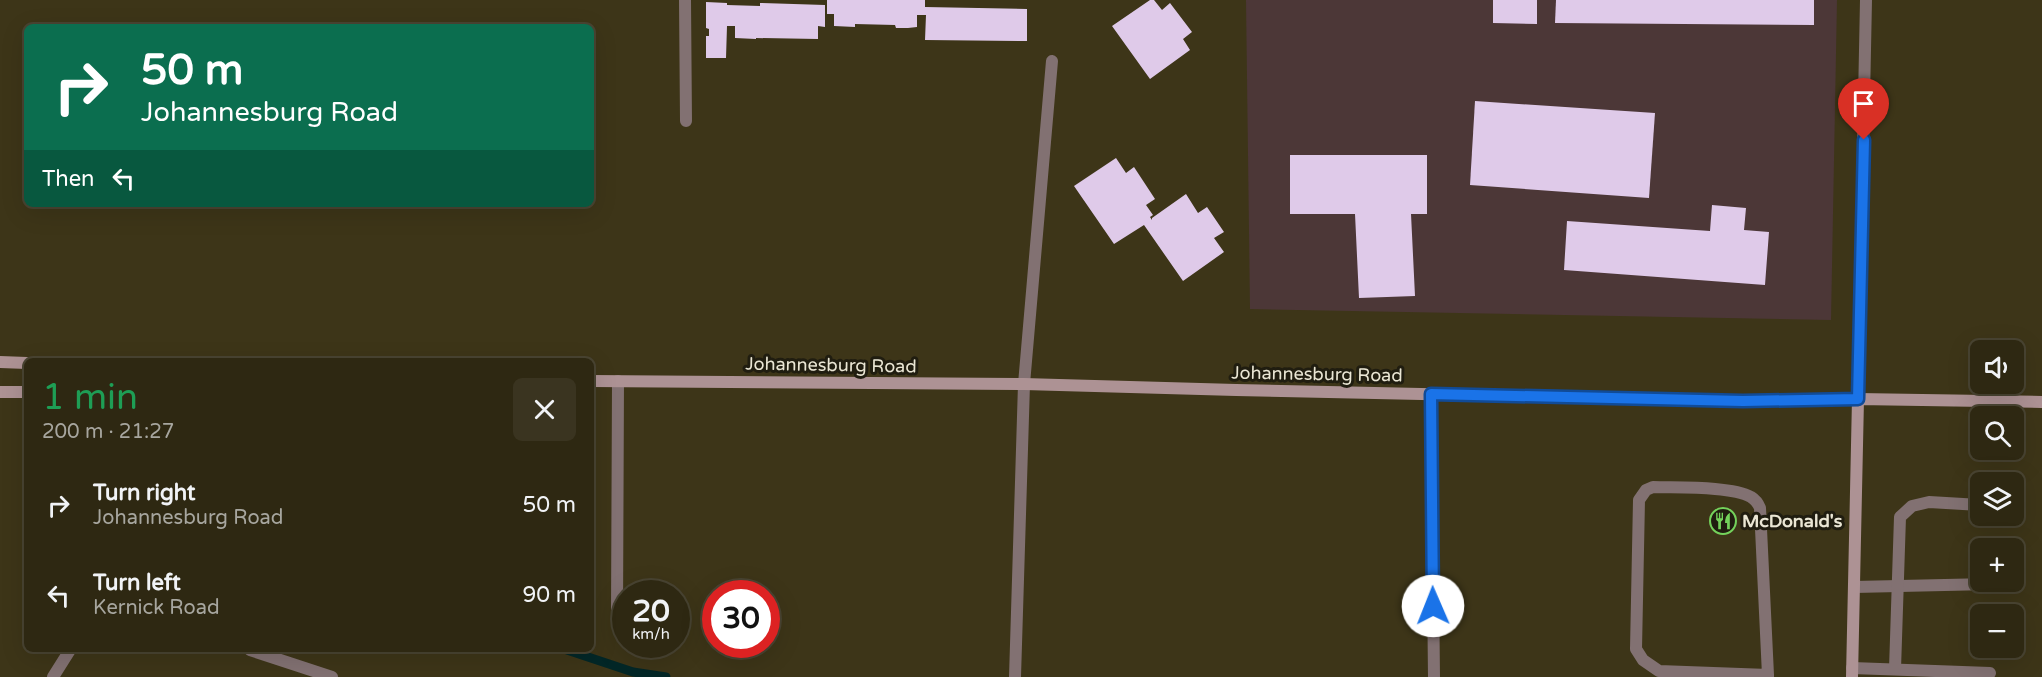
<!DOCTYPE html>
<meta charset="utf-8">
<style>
:root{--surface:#2e2812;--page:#3a3420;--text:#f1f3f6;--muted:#a7a69f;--line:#494432}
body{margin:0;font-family:"Varela Round",sans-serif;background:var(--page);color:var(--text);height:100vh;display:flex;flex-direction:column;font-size:22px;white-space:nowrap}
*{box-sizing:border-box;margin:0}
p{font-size:20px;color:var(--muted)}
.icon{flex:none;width:33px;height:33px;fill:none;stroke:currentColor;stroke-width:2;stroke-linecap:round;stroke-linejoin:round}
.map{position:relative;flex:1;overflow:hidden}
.details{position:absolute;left:24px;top:358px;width:570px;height:294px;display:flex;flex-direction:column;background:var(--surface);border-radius:9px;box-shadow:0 6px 24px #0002,0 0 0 2px var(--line)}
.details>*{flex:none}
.top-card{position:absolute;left:24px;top:24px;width:570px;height:183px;border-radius:9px;box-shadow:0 6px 24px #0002,0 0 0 2px var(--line);background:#0b6e4f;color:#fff;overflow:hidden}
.fabs{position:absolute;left:1970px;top:340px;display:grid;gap:12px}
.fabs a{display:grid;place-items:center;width:54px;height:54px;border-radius:9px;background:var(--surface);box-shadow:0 6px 24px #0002,0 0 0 2px var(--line);font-size:30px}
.speed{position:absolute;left:612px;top:580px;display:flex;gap:12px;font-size:30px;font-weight:700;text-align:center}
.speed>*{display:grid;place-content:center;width:78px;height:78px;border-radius:50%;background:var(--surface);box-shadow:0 6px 24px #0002,0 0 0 2px var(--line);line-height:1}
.speed small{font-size:15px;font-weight:400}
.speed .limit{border:9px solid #d22;background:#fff;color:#111}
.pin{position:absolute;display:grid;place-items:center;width:51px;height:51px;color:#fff;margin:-62px -26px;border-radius:50% 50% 50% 0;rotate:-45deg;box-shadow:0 0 6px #0007}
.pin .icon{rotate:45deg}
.me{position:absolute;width:66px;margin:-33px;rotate:359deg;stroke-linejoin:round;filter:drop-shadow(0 0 4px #0008)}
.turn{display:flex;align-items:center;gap:21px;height:126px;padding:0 18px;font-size:27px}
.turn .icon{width:78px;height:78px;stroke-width:2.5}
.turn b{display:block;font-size:42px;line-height:51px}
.then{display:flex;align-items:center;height:57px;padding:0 18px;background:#0003;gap:12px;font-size:22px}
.round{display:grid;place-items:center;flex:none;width:63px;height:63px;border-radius:9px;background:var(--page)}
.overview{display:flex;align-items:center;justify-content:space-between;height:102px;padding:0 18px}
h1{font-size:36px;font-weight:600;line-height:45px;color:#1e9e55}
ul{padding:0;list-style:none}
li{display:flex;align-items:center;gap:18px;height:90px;padding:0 18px}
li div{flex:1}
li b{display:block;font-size:22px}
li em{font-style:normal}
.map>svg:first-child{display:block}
.education{fill:#4c3737}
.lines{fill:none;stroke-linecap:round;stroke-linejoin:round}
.stream{stroke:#032727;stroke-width:9}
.building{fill:#dfcae9}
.lane{stroke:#827172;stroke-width:12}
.street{stroke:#827172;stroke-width:12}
.secondary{stroke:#ad9294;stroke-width:12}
.route-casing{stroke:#114b97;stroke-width:15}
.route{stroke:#1a73e8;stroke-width:10}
.labels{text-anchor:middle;stroke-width:6;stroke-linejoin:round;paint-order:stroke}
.street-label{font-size:18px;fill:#eae6d4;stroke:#201d10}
.poi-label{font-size:18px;font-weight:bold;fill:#eae6d4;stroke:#201d10;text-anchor:start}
</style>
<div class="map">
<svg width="2042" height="677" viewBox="0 0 2042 677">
<rect width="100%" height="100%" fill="#3d3518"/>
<path class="education" d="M1246,0h591l-6,320 -581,-11z"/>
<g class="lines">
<path class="stream" d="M567,650l66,22 33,5"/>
</g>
<g class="building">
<path d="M827,0h98v7l102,2v32l-102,-1 1,-25h-9v12l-9,1h-12l-1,-3 -40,-1v3l-21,-1v-12h-7z"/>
<path d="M1150,0h4l8,10 8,-7 22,29 -9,7 7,11 -40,29 -38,-53z"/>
<path d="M1493,0h44v24l-44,-1z"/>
<path d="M1556,0h258v25l-259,-2z"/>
<path d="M706,2l21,1v2l33,1v-3l65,2v22l-7,-1v13l-62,-1v1l-21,-1v-12h-8l-1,32h-20v-22h3v-7l-3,-1z"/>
<path d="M1475,101l180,12 -6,85 -179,-13z"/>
<path d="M1290,155h137v59h-16l4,82 -56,2 -4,-84h-65z"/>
<path d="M1116,158l10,15 8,-6 21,32 -9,6 7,10 -3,2 2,3v-2l34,-24 12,19 9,-6 17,25 -10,6 10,14 -41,29 -39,-56 -30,19 -40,-58z"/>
<path d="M1712,205l34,3 -2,22 25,2 -4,53 -201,-15 3,-49 143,10z"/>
</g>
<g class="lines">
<g class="lane">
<path d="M685,0l1,121"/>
<path d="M1854,587l136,-3"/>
<path d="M617,616l1,-235"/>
<path d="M250,650l82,27"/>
<path d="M1852,668l138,5"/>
<path d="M1895,669l5,-152 12,-11 17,-4 51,3"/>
<path d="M1768,675l-109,-4 -16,-11 -7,-11 3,-149 7,-10 7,-3c25,1 78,-1 98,10 5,3 7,6 9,11l8,167v2"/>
<path d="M53,677l17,-27"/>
</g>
<g class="street">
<path d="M1431,394l3,283"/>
<path d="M1858,399l8,-399"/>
<path d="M1015,677l9,-293 28,-323"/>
</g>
<g class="secondary">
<path d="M0,362l27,1"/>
<path d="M591,381l433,3 212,6 507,11 115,-2 184,3"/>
<path d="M0,392h27"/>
<path d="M1852,677l6,-278"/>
</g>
</g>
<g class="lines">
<defs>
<path id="route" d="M1433,606l-2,-212 312,7 115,-2 6,-259"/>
</defs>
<use href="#route" class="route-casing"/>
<use href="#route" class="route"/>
</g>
<defs>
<symbol id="restaurant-ring" viewBox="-11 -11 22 22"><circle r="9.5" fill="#201d10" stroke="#74d25b" stroke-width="1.5"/><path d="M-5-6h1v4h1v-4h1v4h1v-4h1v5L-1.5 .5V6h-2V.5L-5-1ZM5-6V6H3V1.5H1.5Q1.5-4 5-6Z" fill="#74d25b"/></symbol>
</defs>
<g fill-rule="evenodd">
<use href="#restaurant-ring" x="1708" y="506" width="30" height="30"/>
</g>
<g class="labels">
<g class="street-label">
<text transform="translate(831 365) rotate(1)" y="6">Johannesburg Road</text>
<text transform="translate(1317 374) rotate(1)" y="6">Johannesburg Road</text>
</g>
<g class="poi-label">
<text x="1742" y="527">McDonald's</text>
</g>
</g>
</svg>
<div class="fabs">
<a><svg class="icon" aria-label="sound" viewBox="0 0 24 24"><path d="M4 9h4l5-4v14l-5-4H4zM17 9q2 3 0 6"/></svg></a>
<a><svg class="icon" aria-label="search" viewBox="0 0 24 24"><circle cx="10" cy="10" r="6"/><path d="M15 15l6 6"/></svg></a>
<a><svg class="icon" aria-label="layers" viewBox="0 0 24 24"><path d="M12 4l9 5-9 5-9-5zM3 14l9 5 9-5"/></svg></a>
<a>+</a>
<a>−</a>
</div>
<div class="speed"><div>20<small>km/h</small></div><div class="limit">30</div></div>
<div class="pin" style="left:1864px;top:140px;background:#d93025"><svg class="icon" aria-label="arrive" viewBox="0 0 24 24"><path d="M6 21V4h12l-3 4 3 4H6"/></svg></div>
<svg class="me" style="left:1433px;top:606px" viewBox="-20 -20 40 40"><circle r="19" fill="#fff"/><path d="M0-13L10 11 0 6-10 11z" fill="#1a73e8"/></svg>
<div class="top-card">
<div class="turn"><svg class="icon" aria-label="right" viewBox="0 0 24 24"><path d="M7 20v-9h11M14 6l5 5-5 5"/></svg><div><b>50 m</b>Johannesburg Road</div></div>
<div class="then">Then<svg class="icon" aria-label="left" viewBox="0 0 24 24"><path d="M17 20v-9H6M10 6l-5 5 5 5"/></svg></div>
</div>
<section class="details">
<div class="overview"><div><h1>1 min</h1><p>200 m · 21:27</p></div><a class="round"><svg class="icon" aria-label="close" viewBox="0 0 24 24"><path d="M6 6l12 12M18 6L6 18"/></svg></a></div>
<ul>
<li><svg class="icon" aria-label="right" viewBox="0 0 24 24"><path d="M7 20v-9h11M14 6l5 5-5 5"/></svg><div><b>Turn right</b><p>Johannesburg Road</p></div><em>50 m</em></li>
<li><svg class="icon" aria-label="left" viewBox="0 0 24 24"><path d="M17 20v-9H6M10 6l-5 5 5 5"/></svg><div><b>Turn left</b><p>Kernick Road</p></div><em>90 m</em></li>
</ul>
</section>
</div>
